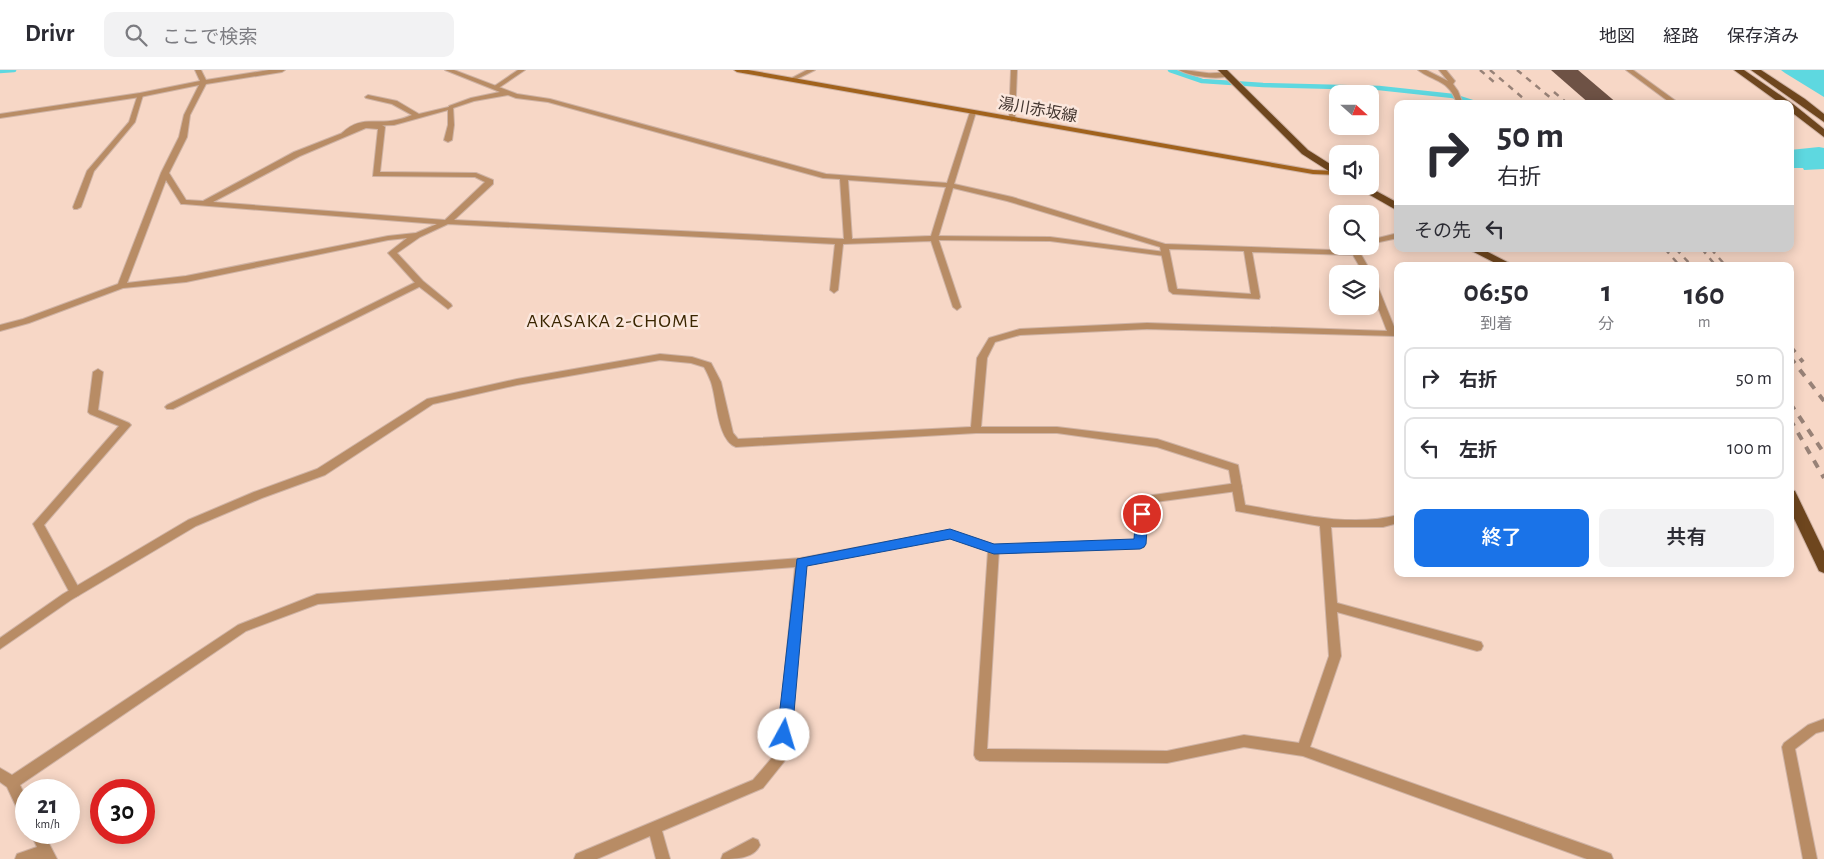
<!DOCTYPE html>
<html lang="ja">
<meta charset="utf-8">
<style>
:root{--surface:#fff;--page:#f2f2f3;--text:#2b2b33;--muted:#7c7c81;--line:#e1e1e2;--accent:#1a73e8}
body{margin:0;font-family:"Alegreya Sans","Noto Sans JP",sans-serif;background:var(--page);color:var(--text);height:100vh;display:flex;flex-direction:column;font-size:19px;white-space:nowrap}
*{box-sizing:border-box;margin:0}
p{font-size:16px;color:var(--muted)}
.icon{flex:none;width:28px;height:28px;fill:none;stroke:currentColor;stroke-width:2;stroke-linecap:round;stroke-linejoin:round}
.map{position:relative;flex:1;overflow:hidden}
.details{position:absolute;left:1394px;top:192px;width:400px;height:315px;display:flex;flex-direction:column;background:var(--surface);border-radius:10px;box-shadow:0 2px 12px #0003}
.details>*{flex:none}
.banner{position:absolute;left:1394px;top:30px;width:400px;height:152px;border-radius:10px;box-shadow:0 2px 12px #0003;background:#fff;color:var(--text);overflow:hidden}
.needle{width:32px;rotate:111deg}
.buttons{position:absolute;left:1329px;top:15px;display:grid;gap:10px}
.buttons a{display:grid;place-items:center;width:50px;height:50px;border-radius:10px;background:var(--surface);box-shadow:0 2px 12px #0003;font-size:25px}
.speed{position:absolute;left:15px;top:709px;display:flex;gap:10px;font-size:25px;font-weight:700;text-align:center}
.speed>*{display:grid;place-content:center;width:65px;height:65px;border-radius:50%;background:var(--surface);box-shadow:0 2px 12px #0003;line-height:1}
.speed small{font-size:12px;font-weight:400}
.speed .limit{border:8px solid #d22;background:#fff;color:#111}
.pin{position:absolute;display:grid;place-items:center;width:42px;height:42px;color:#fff;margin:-21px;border:2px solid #fff;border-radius:50%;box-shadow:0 1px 5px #0007}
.me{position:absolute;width:55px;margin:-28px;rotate:6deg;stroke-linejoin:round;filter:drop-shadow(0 0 4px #0008)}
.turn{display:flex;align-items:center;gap:18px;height:105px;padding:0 20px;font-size:22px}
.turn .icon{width:65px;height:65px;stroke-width:2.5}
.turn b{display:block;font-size:35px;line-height:42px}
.then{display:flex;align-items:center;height:48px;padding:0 20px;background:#0003;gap:10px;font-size:19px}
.eta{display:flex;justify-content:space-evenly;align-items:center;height:85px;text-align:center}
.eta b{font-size:30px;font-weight:600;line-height:35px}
.button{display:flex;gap:10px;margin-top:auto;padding:10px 20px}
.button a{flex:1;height:58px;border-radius:10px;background:var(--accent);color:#fff;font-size:20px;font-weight:600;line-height:58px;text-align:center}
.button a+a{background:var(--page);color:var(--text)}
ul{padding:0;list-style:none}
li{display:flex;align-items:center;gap:15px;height:62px;margin:0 10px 8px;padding:0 10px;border:2px solid var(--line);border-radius:10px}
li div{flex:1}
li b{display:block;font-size:19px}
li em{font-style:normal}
header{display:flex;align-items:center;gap:30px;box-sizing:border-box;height:70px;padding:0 25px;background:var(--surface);border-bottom:1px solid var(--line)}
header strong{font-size:24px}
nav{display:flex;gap:28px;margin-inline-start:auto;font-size:18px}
.search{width:350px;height:45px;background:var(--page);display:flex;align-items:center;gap:12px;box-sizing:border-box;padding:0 18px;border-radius:10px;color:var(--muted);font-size:19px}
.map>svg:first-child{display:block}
.water{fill:#5ed8e0}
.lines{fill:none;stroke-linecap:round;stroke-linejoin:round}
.stream{stroke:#5ed8e0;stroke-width:4.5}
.building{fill:#6e5245}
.service-casing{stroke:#cfb3a5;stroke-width:2}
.minor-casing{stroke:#cfb3a5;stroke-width:2}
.secondary-casing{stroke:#cfb3a5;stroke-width:2}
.trunk-casing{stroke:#cfb3a5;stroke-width:2}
.service{fill:#b88c65;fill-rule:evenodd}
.minor{fill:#b88c65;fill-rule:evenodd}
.secondary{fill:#a1621c;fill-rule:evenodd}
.trunk{fill:#6e461e;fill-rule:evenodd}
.rail-far1{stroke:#988277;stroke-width:2.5;stroke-dasharray:6 6;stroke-linecap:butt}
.rail{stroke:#988277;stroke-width:4;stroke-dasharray:8 8;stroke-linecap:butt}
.route{fill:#1a73e8;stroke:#114b97}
.labels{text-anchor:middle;stroke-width:5;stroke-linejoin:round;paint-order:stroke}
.far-street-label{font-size:16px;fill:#42352f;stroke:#fbe7dd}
.neighbourhood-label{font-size:20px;letter-spacing:1px;fill:#3a2500;stroke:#fbe7dd}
</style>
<header>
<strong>Drivr</strong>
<div class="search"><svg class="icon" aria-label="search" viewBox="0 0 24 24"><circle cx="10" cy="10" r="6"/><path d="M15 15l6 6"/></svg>ここで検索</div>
<nav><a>地図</a><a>経路</a><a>保存済み</a></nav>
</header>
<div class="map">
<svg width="1824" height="789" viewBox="0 0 1824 789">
<rect width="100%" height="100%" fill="#f7d7c6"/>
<g class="water">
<path d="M1781,0h43v27l-39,-24z"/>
<path d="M1819,77l5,1v21l-20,1 -1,-2h-13v-18z"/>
</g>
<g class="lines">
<g class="stream">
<path d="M1170,0l32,11 61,4 116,3 74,8 25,8"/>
<path d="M0,1l14,-1"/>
</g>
</g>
<path class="building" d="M1551,0h27l40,34h-28z"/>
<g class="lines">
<defs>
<g id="service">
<path d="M518,0h7l-28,19h-4v-2z"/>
<path d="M1011,0h6l-2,49 -3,2 -3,-2z"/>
<path d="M138,24l5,1 -8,27 -41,49 -13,36 -4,2h-3l-1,-2 14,-36 42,-49z"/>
<path d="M368,25l29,6 22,13 34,-8 1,19 -2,15 -4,2 -4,-2 4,-15v-15l-54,15 -32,1 -10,4 -6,5h-4v-2c19,-18 33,-8 54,-13 6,-1 11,-3 16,-5l-20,-11 -26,-6 -1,-1z"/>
<path d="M931,166l119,1 115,15 4,2 -4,2 -115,-15 -116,-1 -4,-2z"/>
<path d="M420,210l4,3 -1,2 -250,124h-6l-2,-2 2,-2z"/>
<path d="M98,299l5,3 -5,38 31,13 2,2 -87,100 37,67 -2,3 -4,2 -4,-2 -38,-71 86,-98 -29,-12 -2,-2 5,-40z"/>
<path d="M1237,413l4,1 1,3 -1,3 -4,1 -89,12 -3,41 -1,3 -4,1 -146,5 -4,-1 -1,-3 1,-3 4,-1 141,-5 4,-43z"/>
</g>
<g id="minor">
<path d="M195,0h6l5,10 63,-10h16l-3,2 -76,12 -16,31 -3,22 -18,36 17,27 17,1 91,-49 69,-27h19l3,2 -5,45 96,1 17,7v4l-39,36 390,19 -4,-60 -17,-1 -275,-76 -32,-4 -8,-3 -34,6 -21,7h-4v-2l22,-8 29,-6 -55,-22h9l63,24 33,5 276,75 121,9 23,-71 3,-2 3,2 -22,72 58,13 153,47 194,7 15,26 23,57 -1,2 -249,-7 -127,6 -25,7 -8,16 -6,69h76l100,12 81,26 7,40c47,8 105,23 153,10v8l-15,4h-52l6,76 140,38 4,1 2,4 -2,4 -4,1 -140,-39 4,44 -31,91 296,105 5,2 2,5h-26l-284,-103 -59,-9 -77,16 -187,-2 -4,-2 -2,-4 14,-204 -38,-13 -144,27 -17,189 -2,4 -24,30 -101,43 8,28h-14l-6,-23 -53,23h-23l2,-5 177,-74 24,-28 18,-185 -477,37 -72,27 -226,154 6,13v20l-5,-1 -14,-30 -7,-5v-14l12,7 226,-150 79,-31 484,-36 149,-28 48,16 1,3 -12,200 180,2 77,-16 55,8 30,-87 -9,-130 -84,-15 -7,-41 -72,-23 -100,-14h-81l-240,14c-19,-7 -19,-48 -25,-65 -2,-5 -4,-10 -7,-15l-13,-4 -31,-3 -143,25 -84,19 -108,71 -63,23 -66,28 -125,74 -71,49v-11l63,-44 125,-74 66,-28 63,-23 110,-70 90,-20 143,-25 32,3 19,6 10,19 12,51 5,6 233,-12 6,-69 12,-20 31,-9 127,-6 240,8 -17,-44v-13h-6l-11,-19 -101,-3 8,45 -1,2 -86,-5 -4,-3 -9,-44 -153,-46 -54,-13 -15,50 23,69 -4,3 -4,-3 -22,-66 -88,3 -5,46 -4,3 -4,-3 5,-46 -387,-20 -28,13 -23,16 26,28 28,23 1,2 -4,3 -31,-24 -29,-32 19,-15 -19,2 -202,42 -63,6 -94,35 -29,8v-6l23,-6 95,-35 43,-111 18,-36 5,-22 15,-30 -59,12 -140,21v-4l140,-21 60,-12zM366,58l12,1 -5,47 102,1 10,5 -40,38 -232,-18 87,-46zM166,110l15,24h3l253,20 -21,9 -28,3 -202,40 -59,7zM848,110l98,7 -15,49 -79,3zM1169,179l75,2 7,43 -74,-5z"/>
<path d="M807,0h8l-20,10 -5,-1z"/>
<path d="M1179,0c10,0 18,2 28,3 7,1 17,-2 23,2 -10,6 -41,1 -51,-5z"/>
<path d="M1418,0h8l22,11 -9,-11h7l9,11 -2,3 5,7 5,13h-6c-7,-24 -23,-22 -39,-34z"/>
<path d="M1626,0h7l47,34h-8z"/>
<path d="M1398,163v5l-28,6v-4z"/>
<path d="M1824,649v12l-8,2 -21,16 22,110h-14l-21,-112 2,-4 24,-18z"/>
<path d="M30,762h13l14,27h-42l2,-5 20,-7z"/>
<path d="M753,768l5,2 2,5c-6,14 -26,14 -39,14l2,-5z"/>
</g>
<path id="secondary" d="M734,0h14l565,100 22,1h3v4l-25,-1 -576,-102z"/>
<g id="trunk">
<path d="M1218,0h9l81,80 30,19v8l-36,-23z"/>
<path d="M1734,0h10l49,34 31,25v8l-34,-26v-7h-9z"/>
<path d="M1751,0h10l44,29 19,15v8z"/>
<path d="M1354,116h13l31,17v8z"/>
<path d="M1468,179h14l33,17h-14z"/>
<path d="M1790,420l5,1 29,60v22l-5,-2 -29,-61z"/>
</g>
</defs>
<use href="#service" class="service-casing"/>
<use href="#minor" class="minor-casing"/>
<use href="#secondary" class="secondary-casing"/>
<use href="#trunk" class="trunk-casing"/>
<use href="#service" class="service"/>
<use href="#minor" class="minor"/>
<use href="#secondary" class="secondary"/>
<use href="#trunk" class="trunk"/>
<g class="rail-far1">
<path d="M1480,0l14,12"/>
<path d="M1490,0l40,34"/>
<path d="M1517,0l41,34"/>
<path d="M1554,22l14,12"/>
<path d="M1665,179l15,17"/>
<path d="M1676,179l16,17"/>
<path d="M1702,179l14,17"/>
<path d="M1711,179l15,17"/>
</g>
<g class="rail">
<path d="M1790,276l13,16"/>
<path d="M1790,287l34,44"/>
<path d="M1790,333l34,50"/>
<path d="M1790,349l34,59"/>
</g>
</g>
<path class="route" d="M1142,440l4,1 2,3 -2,30 -2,3 -4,2 -146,5 -44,-15 -143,27 -15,169 -2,5 -6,1 -5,-1 -2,-5 20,-176 153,-30 44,15 140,-5 2,-25 2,-3z"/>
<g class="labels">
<g class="far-street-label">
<text transform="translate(1038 39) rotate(10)" y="6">湯川赤坂線</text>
</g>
<g class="neighbourhood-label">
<text x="613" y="257">AKASAKA 2-CHOME</text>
</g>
</g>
</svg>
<div class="buttons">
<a><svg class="needle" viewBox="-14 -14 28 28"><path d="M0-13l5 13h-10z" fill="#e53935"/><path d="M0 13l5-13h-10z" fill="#7c7c81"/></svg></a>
<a><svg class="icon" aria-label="sound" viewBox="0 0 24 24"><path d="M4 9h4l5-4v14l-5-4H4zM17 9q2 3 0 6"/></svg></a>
<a><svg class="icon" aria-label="search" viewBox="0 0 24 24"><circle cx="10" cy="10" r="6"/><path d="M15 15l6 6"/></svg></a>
<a><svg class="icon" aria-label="layers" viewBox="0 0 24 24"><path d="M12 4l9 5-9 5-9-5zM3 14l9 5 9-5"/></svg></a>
</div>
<div class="speed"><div>21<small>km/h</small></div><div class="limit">30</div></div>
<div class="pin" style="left:1142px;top:444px;background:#d93025"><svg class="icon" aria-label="arrive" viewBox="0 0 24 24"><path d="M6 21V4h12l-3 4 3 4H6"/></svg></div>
<svg class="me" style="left:784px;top:665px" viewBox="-20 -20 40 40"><circle r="19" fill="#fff"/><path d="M0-13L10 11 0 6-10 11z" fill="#1a73e8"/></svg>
<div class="banner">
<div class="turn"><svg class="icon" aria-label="right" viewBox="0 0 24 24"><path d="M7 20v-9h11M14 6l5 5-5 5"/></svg><div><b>50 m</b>右折</div></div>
<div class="then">その先<svg class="icon" aria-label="left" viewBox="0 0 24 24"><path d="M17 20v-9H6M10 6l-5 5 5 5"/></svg></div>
</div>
<section class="details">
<div class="eta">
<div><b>06:50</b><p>到着</p></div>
<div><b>1</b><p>分</p></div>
<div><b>160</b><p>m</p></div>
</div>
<ul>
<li><svg class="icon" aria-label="right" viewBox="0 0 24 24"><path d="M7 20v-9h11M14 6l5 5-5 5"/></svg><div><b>右折</b></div><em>50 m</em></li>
<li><svg class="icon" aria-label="left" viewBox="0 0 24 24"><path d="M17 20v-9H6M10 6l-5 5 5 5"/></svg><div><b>左折</b></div><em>100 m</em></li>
</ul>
<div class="button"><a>終了</a><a>共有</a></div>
</section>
</div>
